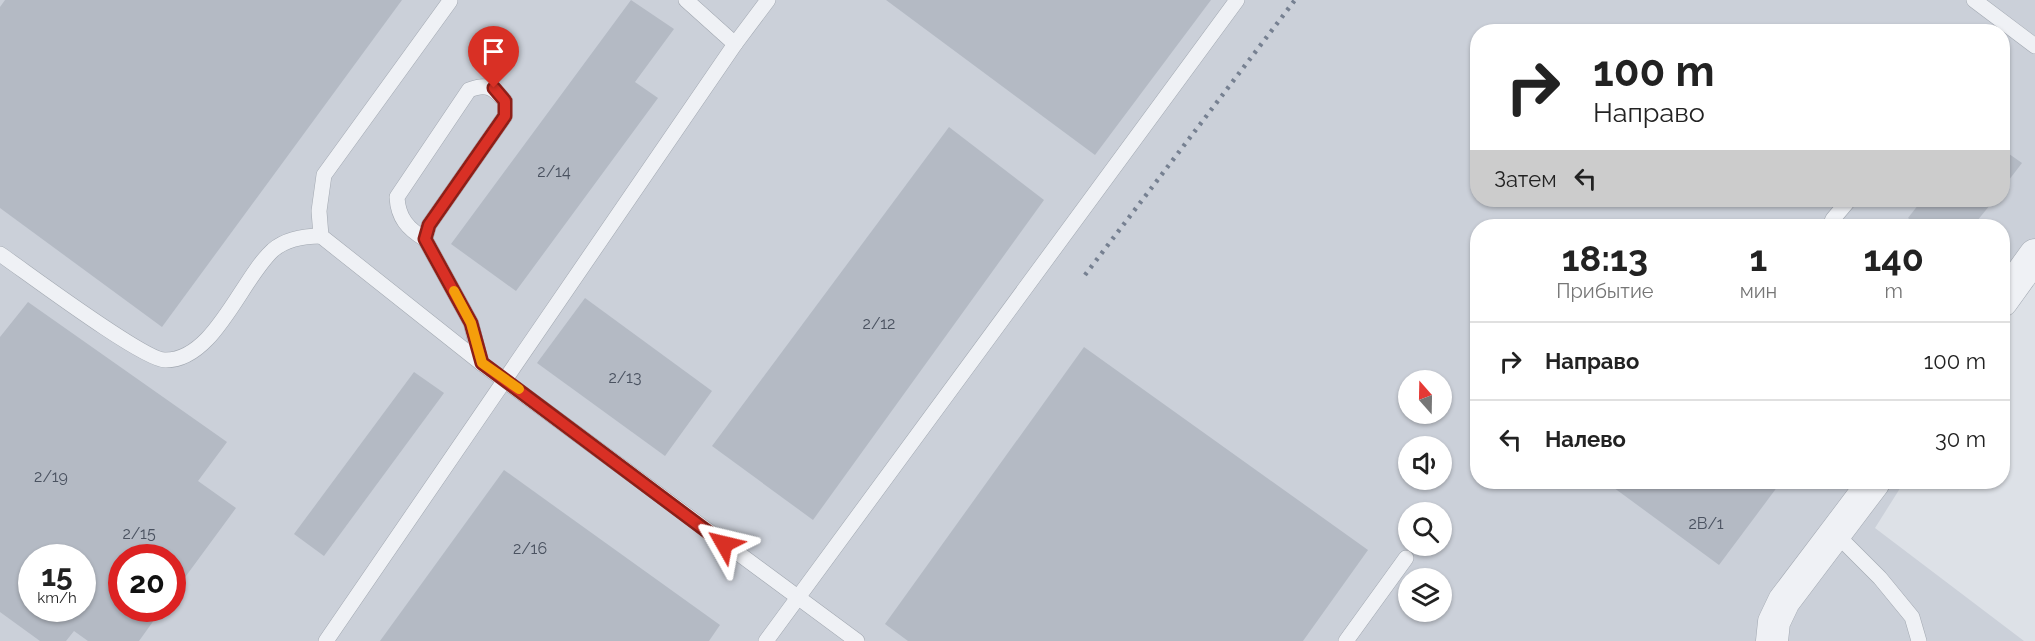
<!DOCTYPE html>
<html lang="ru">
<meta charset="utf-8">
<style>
:root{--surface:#fff;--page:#f2f2f2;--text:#222;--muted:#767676;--line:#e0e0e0}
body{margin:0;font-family:Raleway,sans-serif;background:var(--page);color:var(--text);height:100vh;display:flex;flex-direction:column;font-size:22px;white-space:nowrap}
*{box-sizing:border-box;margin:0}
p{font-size:20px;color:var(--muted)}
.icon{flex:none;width:33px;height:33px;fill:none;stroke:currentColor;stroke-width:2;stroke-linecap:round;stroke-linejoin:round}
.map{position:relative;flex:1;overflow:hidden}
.sheet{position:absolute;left:1470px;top:219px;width:540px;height:270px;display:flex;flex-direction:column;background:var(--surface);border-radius:24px;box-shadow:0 2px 4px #0004}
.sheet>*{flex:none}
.top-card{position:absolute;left:1470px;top:24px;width:540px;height:183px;border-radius:24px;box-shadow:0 2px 4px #0004;background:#fff;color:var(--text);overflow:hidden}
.needle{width:39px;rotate:340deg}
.controls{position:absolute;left:1398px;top:370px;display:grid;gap:12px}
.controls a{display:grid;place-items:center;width:54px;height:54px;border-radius:50%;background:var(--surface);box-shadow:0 2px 4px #0004;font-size:30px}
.speed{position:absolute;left:18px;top:544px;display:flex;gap:12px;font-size:30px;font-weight:700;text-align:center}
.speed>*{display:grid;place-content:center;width:78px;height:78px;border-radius:50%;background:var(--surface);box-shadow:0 2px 4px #0004;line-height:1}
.speed small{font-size:15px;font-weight:400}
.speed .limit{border:9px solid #d22;background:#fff;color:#111}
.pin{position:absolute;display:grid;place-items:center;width:51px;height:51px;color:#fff;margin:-62px -26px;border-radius:50% 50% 50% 0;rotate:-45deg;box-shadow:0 0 6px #0007}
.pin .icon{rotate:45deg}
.me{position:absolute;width:66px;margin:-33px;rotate:307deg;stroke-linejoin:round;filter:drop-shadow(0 0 4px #0008)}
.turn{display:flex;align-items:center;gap:21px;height:126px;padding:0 24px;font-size:27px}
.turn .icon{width:78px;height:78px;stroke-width:2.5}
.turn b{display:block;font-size:42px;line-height:51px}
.then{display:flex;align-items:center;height:57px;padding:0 24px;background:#0003;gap:12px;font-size:22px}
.eta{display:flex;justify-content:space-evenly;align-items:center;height:102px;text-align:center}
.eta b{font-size:36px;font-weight:700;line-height:42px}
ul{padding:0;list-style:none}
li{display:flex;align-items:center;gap:18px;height:78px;padding:0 24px;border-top:2px solid var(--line)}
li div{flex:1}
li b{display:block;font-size:22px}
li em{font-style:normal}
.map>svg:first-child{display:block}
.built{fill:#cbd0d9;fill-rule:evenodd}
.building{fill:#b4bac4;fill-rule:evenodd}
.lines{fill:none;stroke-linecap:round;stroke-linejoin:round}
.service-casing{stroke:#a2a8b1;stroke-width:16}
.minor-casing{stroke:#a2a8b1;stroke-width:33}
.service{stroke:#eff1f5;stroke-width:15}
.minor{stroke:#eff1f5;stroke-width:32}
.rail{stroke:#768091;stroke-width:4.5;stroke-dasharray:3 6;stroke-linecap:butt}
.route-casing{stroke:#8d1f18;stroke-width:15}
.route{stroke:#d93025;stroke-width:10}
.slow{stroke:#f59e0b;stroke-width:10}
.labels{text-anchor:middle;stroke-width:4.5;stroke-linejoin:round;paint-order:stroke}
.number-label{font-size:16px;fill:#4a5260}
</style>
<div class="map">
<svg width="2035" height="641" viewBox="0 0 2035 641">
<rect width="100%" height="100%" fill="#dde1e7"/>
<path class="built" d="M0,0h2035v272l-32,52 -1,-98h-524v256h426l-29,46 149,113h-2024zM1478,32h524v168h-524zM1408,381h34v33h-34zM1408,447h34v33h-34zM1408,513h34v33h-34zM32,558h50v51h-50zM122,558h50v51h-50zM1408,579h34v33h-34z"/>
<g class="building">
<path d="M5,0h397l-240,327 -162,-119v-201z"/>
<path d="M631,0l43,29 -39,53 23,16 -142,193 -65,-47z"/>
<path d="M886,0h325l-116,155z"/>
<path d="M949,127l95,73 -231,320 -101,-74z"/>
<path d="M2002,149l20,14 -20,26z"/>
<path d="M1922,200h72l-21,26h-54l-11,-8z"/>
<path d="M585,298l127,93 -47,65 -128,-93z"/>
<path d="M28,302l199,140 -29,39 38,27 -64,87v-37h-50v51h40l-23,32h-51l-14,-10 -8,10h-26l-40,-29v-275zM32,558h50v51h-50z"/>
<path d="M1084,347l284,203 -65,91h-395l-23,-17z"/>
<path d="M414,372l30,21 -120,163 -30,-22z"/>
<path d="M504,470l216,155 -11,16h-329z"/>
<path d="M1606,482h175l-62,83z"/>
</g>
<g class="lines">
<defs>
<g id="service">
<path d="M686,0l49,44"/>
<path d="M1974,0l61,46"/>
<path d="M450,1l-126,174 -5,36 2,25 160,127 376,278"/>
<path d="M1830,226l3,-7 16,-19"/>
<path d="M425,239c-17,-10 -27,-21 -28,-42l72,-107c17,-7 24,-3 36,11v15l-76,109 -4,14 46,84 10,40"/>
<path d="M0,254c25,17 143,106 165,106 49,1 76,-81 108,-110 13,-11 32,-14 48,-14"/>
<path d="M1836,534l44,44 32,39 7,24"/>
<path d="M326,641l409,-597 33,-44"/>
<path d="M766,641l471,-641"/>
<path d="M1346,641l60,-83"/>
</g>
<g id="minor">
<path d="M2002,301l33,-46"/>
<path d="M1772,641l2,-19 10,-21 90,-119"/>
</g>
</defs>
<use href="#service" class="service-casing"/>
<use href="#minor" class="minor-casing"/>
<use href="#service" class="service"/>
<use href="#minor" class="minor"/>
<path class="rail" d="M1085,275l210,-275"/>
</g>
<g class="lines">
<defs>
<path id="route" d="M494,88l11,13v15l-76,109 -4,14 46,84 11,40 242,181"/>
</defs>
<use href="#route" class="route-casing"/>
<use href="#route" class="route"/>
<path class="slow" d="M454,291l17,32 11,40 37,26"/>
</g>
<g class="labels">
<g class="number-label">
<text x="554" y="177">2/14</text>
<text x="879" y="329">2/12</text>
<text x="625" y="383">2/13</text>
<text x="51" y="482">2/19</text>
<text x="1706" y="529">2В/1</text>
<text x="139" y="539">2/15</text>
<text x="530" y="554">2/16</text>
</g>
</g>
</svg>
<div class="controls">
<a><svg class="needle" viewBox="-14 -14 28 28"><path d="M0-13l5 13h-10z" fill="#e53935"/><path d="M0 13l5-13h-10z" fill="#767676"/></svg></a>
<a><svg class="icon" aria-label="sound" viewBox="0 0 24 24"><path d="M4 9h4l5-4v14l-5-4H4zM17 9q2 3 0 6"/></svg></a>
<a><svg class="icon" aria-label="search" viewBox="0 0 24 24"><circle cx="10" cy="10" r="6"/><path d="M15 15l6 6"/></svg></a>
<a><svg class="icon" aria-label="layers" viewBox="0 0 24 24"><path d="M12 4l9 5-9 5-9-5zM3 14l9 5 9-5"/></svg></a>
</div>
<div class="speed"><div>15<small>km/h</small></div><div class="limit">20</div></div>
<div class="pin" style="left:494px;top:88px;background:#d93025"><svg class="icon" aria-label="arrive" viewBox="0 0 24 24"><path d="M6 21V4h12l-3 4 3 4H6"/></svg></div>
<svg class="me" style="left:724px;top:544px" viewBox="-20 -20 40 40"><path d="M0-17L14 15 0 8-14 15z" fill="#d93025" stroke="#fff" stroke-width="4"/></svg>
<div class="top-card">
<div class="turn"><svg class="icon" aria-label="right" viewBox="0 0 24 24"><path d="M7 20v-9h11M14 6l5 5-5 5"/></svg><div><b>100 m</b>Направо</div></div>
<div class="then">Затем<svg class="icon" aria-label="left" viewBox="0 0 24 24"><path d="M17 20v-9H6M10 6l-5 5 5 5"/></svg></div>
</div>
<section class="sheet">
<div class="eta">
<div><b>18:13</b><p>Прибытие</p></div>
<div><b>1</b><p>мин</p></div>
<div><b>140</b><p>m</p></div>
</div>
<ul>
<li><svg class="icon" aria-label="right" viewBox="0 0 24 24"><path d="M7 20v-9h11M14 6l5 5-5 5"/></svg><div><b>Направо</b></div><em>100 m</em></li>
<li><svg class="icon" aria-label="left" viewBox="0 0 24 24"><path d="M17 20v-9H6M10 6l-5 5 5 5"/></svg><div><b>Налево</b></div><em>30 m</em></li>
</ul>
</section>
</div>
